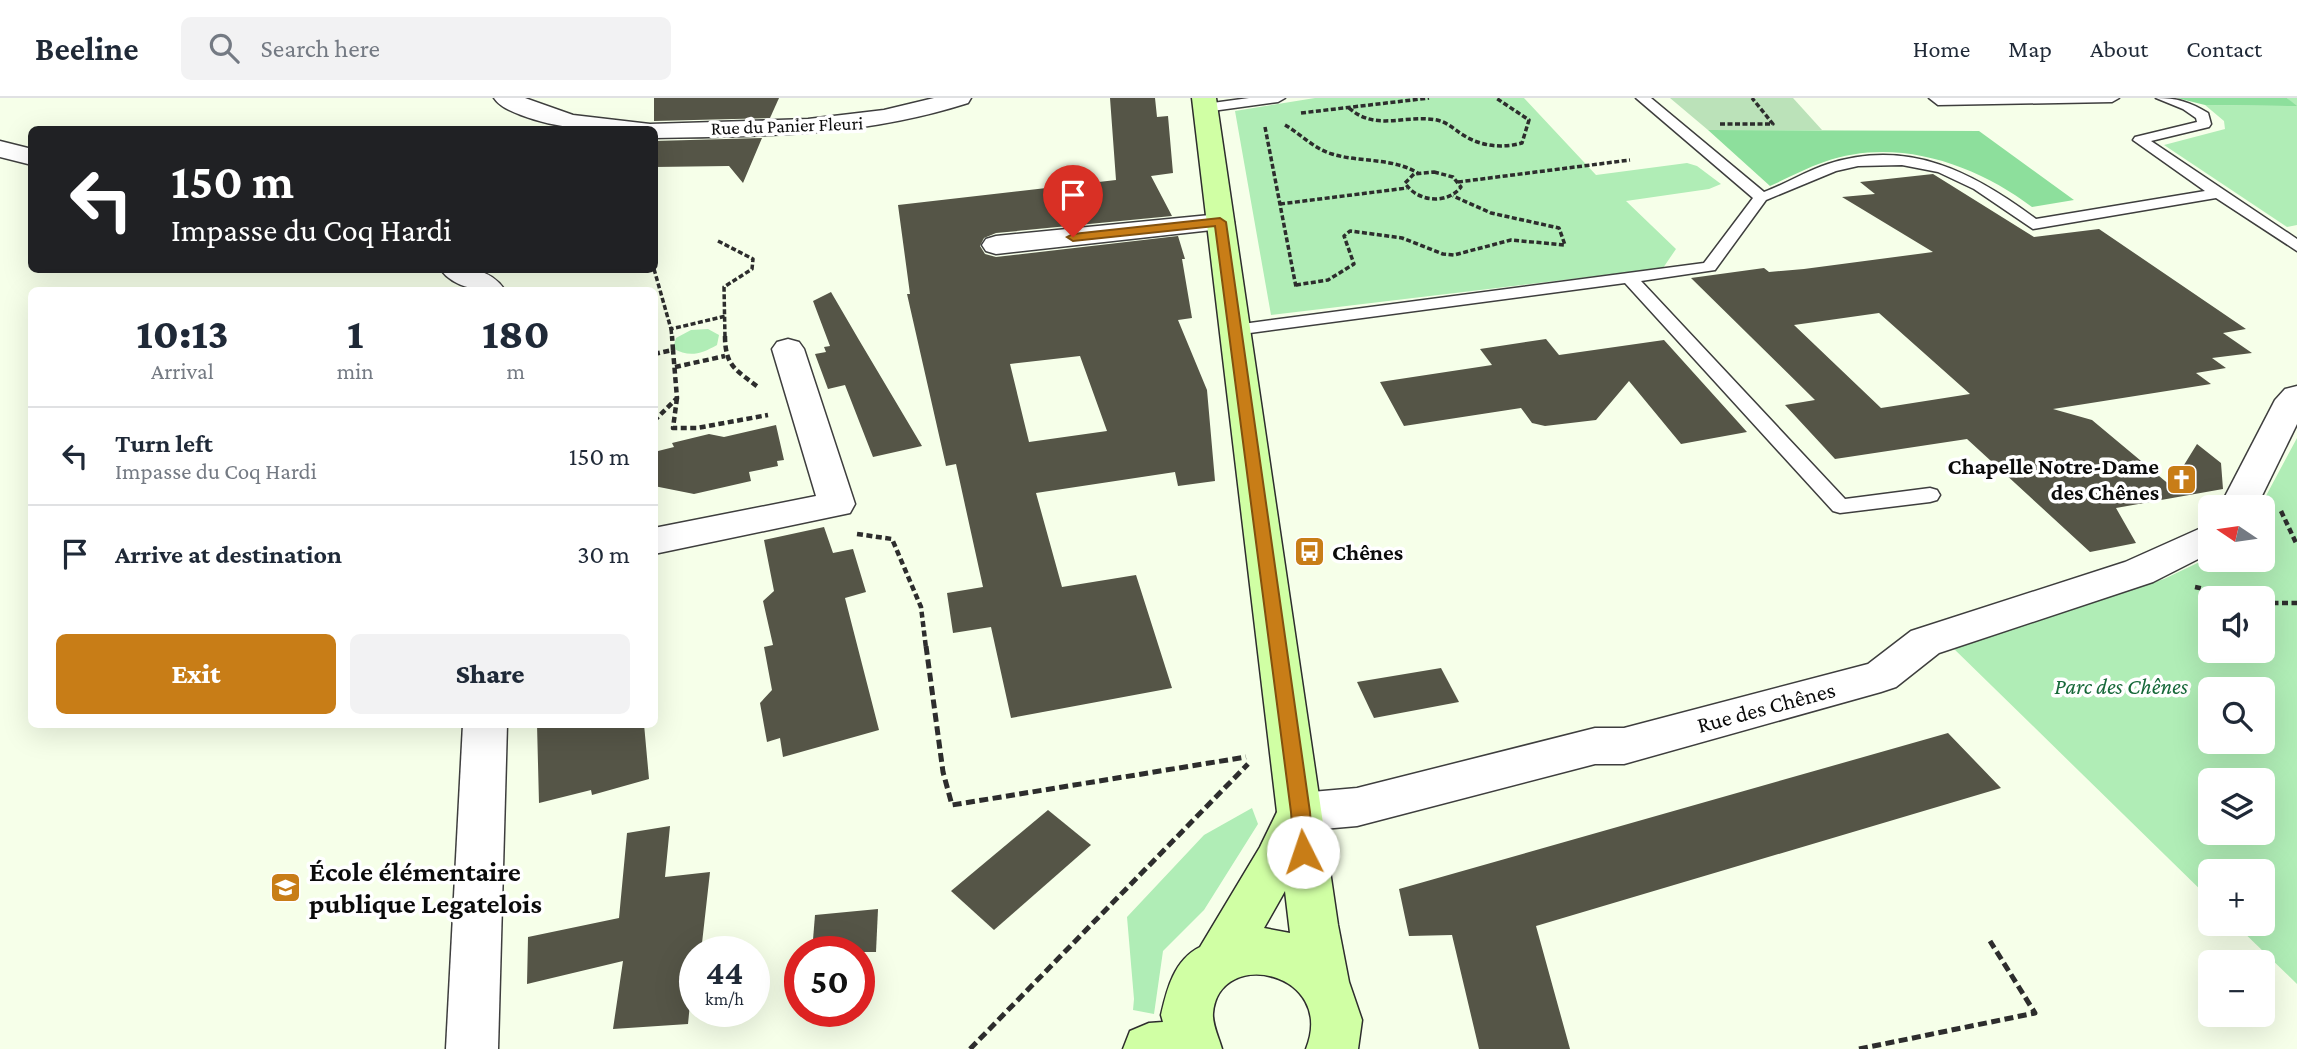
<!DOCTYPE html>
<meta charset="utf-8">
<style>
:root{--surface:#fff;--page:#f2f2f3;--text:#1f2937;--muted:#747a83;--line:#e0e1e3;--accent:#c87d17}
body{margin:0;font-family:"Crimson Pro",serif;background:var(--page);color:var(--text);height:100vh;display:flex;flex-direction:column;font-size:26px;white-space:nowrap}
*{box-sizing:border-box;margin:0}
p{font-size:23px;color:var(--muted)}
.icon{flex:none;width:38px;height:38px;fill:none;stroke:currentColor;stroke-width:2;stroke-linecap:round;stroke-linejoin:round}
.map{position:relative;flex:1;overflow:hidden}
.sheet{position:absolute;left:28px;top:189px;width:630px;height:441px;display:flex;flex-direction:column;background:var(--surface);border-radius:10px;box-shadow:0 7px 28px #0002}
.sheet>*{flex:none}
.hud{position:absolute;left:28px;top:28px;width:630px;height:147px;border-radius:10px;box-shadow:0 7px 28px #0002;background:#202124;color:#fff;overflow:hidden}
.needle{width:46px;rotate:283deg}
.fabs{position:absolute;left:2198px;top:397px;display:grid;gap:14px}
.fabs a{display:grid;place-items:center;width:77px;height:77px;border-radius:10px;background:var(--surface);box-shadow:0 7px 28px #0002;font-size:35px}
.speed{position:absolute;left:679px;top:838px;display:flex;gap:14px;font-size:35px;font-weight:700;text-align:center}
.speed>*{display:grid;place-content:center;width:91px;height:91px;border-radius:50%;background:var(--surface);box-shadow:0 7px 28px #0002;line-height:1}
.speed small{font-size:18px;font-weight:400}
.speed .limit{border:10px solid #d22;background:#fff;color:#111}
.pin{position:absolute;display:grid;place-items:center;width:60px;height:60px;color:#fff;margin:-72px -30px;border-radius:50% 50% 50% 0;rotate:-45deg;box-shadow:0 0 7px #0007}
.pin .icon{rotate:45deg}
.me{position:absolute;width:77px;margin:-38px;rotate:356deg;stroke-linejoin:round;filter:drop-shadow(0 0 5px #0008)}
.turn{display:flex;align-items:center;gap:24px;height:147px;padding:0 28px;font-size:32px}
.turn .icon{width:91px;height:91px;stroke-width:2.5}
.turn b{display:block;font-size:49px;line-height:60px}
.eta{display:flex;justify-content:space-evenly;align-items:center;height:119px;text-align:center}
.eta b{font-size:42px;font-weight:800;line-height:49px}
.cta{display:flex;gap:14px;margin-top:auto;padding:14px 28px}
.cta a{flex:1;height:80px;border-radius:10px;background:var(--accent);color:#fff;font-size:28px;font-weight:800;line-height:80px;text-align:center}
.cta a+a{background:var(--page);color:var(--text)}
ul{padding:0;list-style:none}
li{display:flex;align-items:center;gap:21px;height:98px;padding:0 28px;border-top:2px solid var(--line)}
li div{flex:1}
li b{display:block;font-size:26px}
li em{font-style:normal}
header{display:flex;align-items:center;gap:42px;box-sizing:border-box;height:98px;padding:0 35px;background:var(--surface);border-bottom:2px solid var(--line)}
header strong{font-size:33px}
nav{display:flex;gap:38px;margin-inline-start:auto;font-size:24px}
.search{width:490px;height:63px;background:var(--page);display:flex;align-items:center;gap:18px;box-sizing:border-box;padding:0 24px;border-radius:10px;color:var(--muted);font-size:26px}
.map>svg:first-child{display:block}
.green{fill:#b0edb6;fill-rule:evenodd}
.forest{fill:#8ddf9c}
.cemetery{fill:#bbe2b9}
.building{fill:#555547;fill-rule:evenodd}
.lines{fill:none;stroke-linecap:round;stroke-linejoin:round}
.service-casing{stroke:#3e3e3e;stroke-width:3}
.minor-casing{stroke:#3e3e3e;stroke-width:3}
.secondary-casing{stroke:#2d2d2d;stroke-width:3}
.path-far2{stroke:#2d2d2d;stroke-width:3.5;stroke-dasharray:5 2.5;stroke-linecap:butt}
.path-far1{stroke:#2d2d2d;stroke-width:4.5;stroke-dasharray:6 3.5;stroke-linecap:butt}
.path{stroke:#2d2d2d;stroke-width:5;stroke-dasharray:9 4.5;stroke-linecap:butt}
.service{fill:#fff;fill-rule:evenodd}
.minor{fill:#fff;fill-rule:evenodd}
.secondary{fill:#d0ffa4;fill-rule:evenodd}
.route{fill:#c87d17;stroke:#82510f;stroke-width:2}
.labels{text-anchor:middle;stroke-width:7;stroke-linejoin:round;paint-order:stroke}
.far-street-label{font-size:19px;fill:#0b0b0b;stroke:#fff}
.poi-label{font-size:23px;font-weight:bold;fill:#0b0b0b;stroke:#fff;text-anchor:end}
.park-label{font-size:23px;font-style:italic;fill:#166839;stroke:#fff}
.street-label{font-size:23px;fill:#0b0b0b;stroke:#fff}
.near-poi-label{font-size:28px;font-weight:bold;fill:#0b0b0b;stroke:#fff;text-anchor:start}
</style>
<header>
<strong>Beeline</strong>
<div class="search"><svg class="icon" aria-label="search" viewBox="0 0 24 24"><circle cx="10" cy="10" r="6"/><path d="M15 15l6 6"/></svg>Search here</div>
<nav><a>Home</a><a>Map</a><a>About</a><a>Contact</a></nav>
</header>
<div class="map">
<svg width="2297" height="951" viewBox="0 0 2297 951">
<rect width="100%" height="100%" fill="#f6ffe9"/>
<g class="green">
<path d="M1315,0h209l72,77 91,-12 10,3 24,18 -12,5 -83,12 50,48 -13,19 -392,47 -36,-204z"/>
<path d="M2287,0h10v127l-10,2 -123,-82 61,-16 -1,-8 -19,-16 90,1z"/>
<path d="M708,231l11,6 -2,10c-16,9 -28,13 -44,3l3,-10 15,-8z"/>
<path d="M2297,340v546l-62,-60h28v-52h-53v27l-259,-253 213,-67 46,-22v3h53v-52l-3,-1zM2210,500h53v53h-53zM2210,592h53v52h-53zM2210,682h53v53h-53z"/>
<path d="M1252,710l6,16 -54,86 -41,41 -9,63 -21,-4 1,-11 -7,-82 77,-82z"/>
</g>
<g class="forest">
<path d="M2177,0h110l10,8 -92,-1z"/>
<path d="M1708,32l271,1 95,69 -42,7c-57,-43 -136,-71 -208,-45 -18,6 -36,16 -54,24z"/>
</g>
<path class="cemetery" d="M1670,0h123l29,32h-114z"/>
<g class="building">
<path d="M654,0h125l-9,20 -116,3z"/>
<path d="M1110,0h45l2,19 11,-1 5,57 -22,3 21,40 -176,17 -12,5 -4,8 5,8 11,3 182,-21 7,23h-3l10,59 -14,2 29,70 8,91 -37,5 -3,-14 -139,21 26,94 74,-12 36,113 -161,30 -20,-91 -38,6 -6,-40 36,-6 -27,-123 -10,2 -39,-172h3l-12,-89 218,-25zM1080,258l27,75 -78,11 -19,-78z"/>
<path d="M762,40l-19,45 -14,-17 -75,1v-26z"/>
<path d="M1933,76l101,63 65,-8 147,100 -23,4 29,20 -40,5 14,10 -30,5 15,11 -158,25 39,11 79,66 26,-42 24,19 2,26 -107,19 20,35 -46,9 -123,-113 -132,20 -50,-54 30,-5 -124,-122 73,-10 5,4 35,-3 129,-17 -91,-55 33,-3 -15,-12zM1879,215l91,81 -89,14 -87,-83z"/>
<path d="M831,194l28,48 63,106 -49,11 -28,-72 -17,4 -13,-35 11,-2 -2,-5 6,-1 -17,-45z"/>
<path d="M1546,241l13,16 105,-15 83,92 -66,12 -52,-63 -33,39 -51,6 -13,-3 -11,-15 -117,18 -24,-44 112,-17 -12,-16z"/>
<path d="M776,327l8,35 -7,1 1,5 -29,6 2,9 -57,13 -40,-8v-34l20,-5 -2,-4 37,-9 15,3z"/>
<path d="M824,429l9,26 20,-4 13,43 -21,6 34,132 -96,27 -3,-19 -13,4 -7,-39 12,-13 -8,-43 9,-2 -10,-44 11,-10 -10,-51z"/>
<path d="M1441,570l18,34 -85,16 -17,-36z"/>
<path d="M537,626h107l5,55 -57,16 -1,-5 -52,13z"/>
<path d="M1948,635l53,55 -465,138 34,123h-91l-27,-114 -43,1 -10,-47z"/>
<path d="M1048,712l43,35 -97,85 -43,-39z"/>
<path d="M670,728l-5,51 45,-5 -9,80h-6l-7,72 -75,5 10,-68 -96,23 1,-47 91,-19 8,-85z"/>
<path d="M878,811l-2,43h-64l3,-37z"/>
</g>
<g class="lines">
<defs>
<g id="service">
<path d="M1249,0h36l-7,4 -73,10 -7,-4 7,-4z"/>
<path d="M1636,0h15l113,94c22,-8 42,-21 64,-28 80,-26 145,8 208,55l169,-28 -72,-51 2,-3 62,-15 -1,-4 -13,-9 -27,-11c21,0 34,4 52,15l3,11 -2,3 -58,14 146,98v12l-81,-53 -183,31 -59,-40 -36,-17 -36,-7 -44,1 -22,5 -70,29 -51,70 -74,11 204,218 85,-11 7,2 3,5 -3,5 -7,2 -90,11 -7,-2 -208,-228 -390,52 -9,-5 9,-5 469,-62 49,-65z"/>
<path d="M1929,0h190l-7,4 -174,3z"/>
</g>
<g id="minor">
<path d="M494,0h31l48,17 77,9 158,-5 76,-9 50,-12h37l-3,5c-107,34 -203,33 -314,35v-8c-46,0 -89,2 -133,-15 -10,-4 -21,-8 -27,-17z"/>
<path d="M0,43l32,8v16l-32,-8z"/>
<path d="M1220,116l10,2 4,6 -4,6 -234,26 -10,-3 -4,-6 4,-6 10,-3z"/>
<path d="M441,172c25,-2 48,-3 64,20 -21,2 -50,-1 -64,-20z"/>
<path d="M788,241l11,3 5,7 51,155 -5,9 -196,41v-26l162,-32 -44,-147 5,-7z"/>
<path d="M2297,288v38l-41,84h-37l56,-108 10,-11z"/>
<path d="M2210,426v29l-57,29 -214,71 -43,34 -15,5 -257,72h-29l-238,62 -57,5 -16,-5 -7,-14 7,-14 16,-5 57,-5 238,-60h29l244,-64 43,-33 214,-69z"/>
<path d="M463,626h44l-9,325h-52z"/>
</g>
<path id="secondary" d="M1192,0h24l122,827 11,57 13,38 -4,29h-52c31,-77 -87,-103 -93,-36 -1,11 6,25 9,36h-99l7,-18 19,-8 14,-1 -2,-7c6,-26 13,-55 39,-68l60,-100 17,-35zM1285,793l5,42 -26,-5z"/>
</defs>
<use href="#service" class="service-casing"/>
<use href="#minor" class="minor-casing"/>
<use href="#secondary" class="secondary-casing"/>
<g class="path-far2">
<path d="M1349,10c27,24 56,6 88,12 9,2 16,8 23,13 19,13 40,16 62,10l7,-23 -33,-22"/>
<path d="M1301,15l128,-15"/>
<path d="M1720,26h53l-21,-26"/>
<path d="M1285,27c16,9 29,24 47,29 30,9 58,3 86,19"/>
<path d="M1265,29l31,160"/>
<path d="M1434,74l19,5 8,10c-14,18 -44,15 -56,-4l9,-9z"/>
<path d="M1458,84l172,-22"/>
<path d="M1280,106l127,-16"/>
<path d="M718,143l35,18 -1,10 -28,18 1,51"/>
<path d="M654,171l17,60 55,-13"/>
<path d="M1296,187l32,-5 26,-16 -10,-28 6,-5 52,7 41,16 11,1 57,-15 54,5 -6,-17 -68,-15 -38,-17"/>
<path d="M671,231l1,9"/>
</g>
<g class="path-far1">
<path d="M725,238c0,30 11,34 33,51"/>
<path d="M654,256l19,-4 -1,-14"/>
<path d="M675,269l50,-11"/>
<path d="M677,300l-4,30h24l71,-13"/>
<path d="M654,323l23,-23 -4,-48"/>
<path d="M2281,413l16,34"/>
<path d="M857,436l35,5 29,68 5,41"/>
<path d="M2195,489l50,11"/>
<path d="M2263,505h34"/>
</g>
<g class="path">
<path d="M926,548l17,126 9,33 294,-48"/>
<path d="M970,951l278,-285"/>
<path d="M1859,951l176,-36 -45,-72"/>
</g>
<use href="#service" class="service"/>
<use href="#minor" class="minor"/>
<use href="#secondary" class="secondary"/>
</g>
<path class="route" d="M1220,120l6,4 84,590 3,40 -3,6 -7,3 -6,-3 -3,-6 -3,-40 -76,-586 -142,15 -6,-4 6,-3z"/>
<defs>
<symbol id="church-square" viewBox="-11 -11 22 22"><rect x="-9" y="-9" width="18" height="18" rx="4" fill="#c87d17" stroke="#fff"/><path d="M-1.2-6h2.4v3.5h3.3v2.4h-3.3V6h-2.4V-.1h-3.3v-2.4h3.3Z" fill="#fff"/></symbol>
<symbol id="bus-square" viewBox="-11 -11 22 22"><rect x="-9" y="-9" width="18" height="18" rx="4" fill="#c87d17" stroke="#fff"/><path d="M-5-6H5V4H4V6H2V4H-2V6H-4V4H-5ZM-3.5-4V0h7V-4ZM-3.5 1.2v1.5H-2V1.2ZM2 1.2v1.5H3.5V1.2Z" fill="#fff"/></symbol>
<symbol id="school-square" viewBox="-11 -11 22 22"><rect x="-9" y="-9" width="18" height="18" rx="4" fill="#c87d17" stroke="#fff"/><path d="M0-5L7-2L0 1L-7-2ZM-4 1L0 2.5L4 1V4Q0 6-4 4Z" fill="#fff"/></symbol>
</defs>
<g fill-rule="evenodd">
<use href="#church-square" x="2164" y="364" width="35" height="35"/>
<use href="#bus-square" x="1292" y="436" width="35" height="35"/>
<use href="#school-square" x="268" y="772" width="35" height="35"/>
</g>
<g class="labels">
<g class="far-street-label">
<text transform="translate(787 27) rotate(-2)" y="7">Rue du Panier Fleuri</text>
</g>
<g class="poi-label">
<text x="2159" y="376">Chapelle Notre-Dame<tspan x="2159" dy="26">des Chênes</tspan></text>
<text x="1332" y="462" text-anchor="start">Chênes</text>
</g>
<g class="park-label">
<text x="2121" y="596">Parc des Chênes</text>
</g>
<g class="street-label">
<text transform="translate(1766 609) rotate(-15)" y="8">Rue des Chênes</text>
</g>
<g class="near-poi-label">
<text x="309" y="783">École élémentaire<tspan x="309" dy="32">publique Legatelois</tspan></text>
</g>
</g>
</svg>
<div class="fabs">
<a><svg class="needle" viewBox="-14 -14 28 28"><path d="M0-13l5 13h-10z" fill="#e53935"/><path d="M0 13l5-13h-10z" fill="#747a83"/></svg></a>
<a><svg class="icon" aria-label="sound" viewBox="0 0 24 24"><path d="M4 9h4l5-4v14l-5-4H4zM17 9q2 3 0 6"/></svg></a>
<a><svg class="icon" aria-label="search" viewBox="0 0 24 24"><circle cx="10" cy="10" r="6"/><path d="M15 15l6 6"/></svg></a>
<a><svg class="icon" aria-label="layers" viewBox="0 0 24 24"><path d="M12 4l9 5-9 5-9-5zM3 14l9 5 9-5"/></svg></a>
<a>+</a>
<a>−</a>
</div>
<div class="speed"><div>44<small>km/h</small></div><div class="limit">50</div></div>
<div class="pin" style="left:1073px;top:139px;background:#d93025"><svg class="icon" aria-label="arrive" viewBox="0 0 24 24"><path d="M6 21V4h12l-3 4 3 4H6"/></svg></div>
<svg class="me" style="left:1303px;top:754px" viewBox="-20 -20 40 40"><circle r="19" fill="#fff"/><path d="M0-13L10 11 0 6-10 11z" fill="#c87d17"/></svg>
<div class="hud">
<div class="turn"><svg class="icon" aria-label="left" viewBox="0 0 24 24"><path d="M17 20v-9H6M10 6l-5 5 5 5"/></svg><div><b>150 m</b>Impasse du Coq Hardi</div></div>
</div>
<section class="sheet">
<div class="eta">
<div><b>10:13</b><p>Arrival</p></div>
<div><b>1</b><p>min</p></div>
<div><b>180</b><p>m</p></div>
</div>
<ul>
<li><svg class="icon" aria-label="left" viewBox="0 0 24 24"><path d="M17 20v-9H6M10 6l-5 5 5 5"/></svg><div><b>Turn left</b><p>Impasse du Coq Hardi</p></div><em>150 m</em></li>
<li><svg class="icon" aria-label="arrive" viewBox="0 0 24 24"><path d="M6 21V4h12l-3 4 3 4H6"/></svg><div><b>Arrive at destination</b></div><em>30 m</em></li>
</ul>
<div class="cta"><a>Exit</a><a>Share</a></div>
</section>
</div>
